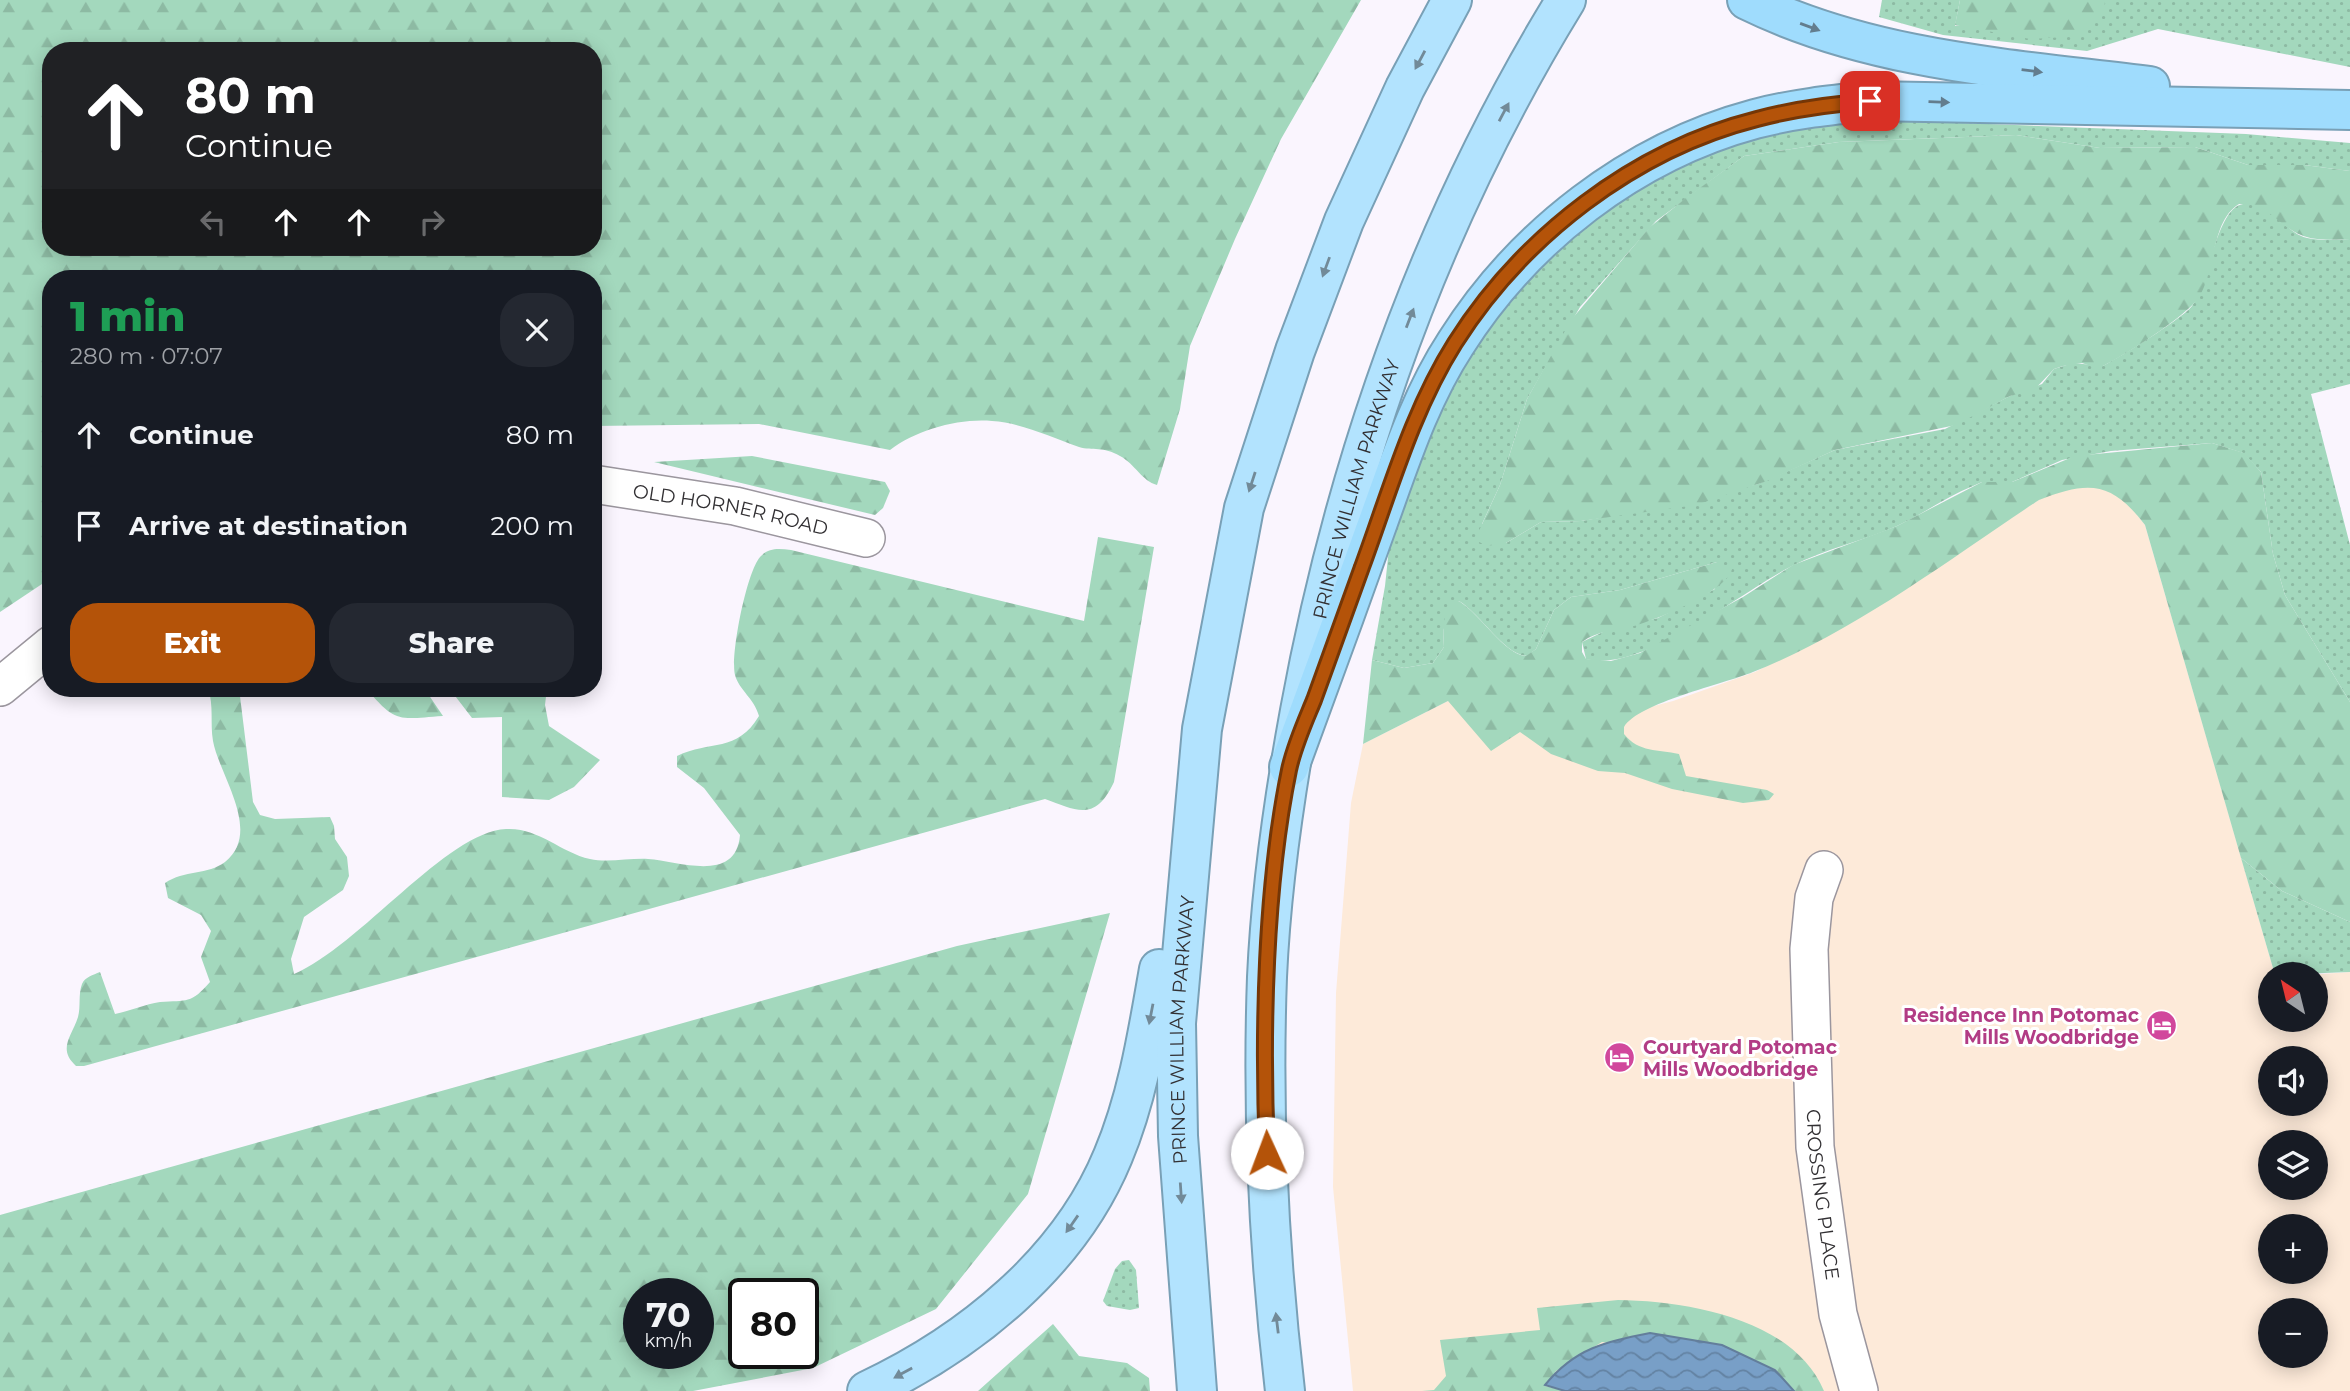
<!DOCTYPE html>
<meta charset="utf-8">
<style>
:root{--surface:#171b24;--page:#242831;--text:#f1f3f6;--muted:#9ea1a6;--accent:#b45309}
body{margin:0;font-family:Montserrat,sans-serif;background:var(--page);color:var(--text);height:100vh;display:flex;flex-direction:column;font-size:26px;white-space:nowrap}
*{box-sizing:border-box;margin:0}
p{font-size:23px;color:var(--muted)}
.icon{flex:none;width:38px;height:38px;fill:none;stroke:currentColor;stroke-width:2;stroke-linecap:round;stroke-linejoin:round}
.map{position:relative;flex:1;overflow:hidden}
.drawer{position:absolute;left:42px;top:270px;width:560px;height:427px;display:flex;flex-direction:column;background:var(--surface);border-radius:28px;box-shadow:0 4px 18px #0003}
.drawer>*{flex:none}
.guide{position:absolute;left:42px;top:42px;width:560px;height:214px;border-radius:28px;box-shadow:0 4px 18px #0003;background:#202124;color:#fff;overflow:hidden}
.needle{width:46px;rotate:325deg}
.fabs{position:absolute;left:2258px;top:962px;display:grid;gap:14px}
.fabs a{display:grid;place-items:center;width:70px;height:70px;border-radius:50%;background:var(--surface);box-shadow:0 4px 18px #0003;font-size:35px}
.speed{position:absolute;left:623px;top:1278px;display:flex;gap:14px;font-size:35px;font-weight:700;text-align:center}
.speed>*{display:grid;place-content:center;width:91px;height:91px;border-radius:50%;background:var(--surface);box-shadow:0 4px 18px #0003;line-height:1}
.speed small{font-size:18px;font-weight:400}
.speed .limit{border:4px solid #111;border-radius:10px;background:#fff;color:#111}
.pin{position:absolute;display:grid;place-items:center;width:60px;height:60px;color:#fff;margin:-30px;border-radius:14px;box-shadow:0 4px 10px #0006}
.me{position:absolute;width:77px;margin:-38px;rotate:358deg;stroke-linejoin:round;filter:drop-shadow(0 0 5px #0008)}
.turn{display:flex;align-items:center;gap:24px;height:147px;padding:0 28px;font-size:32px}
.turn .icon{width:91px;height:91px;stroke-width:2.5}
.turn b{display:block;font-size:49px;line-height:60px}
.lanes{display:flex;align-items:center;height:66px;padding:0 28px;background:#0003;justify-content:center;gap:35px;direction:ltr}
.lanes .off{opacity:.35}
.round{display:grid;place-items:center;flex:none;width:74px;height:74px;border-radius:28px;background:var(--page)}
.head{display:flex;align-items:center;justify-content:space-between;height:119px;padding:0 28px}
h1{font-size:42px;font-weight:800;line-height:52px;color:#1e9e55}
.action{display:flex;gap:14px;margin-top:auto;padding:14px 28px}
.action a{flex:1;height:80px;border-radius:28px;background:var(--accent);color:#fff;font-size:28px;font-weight:800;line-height:80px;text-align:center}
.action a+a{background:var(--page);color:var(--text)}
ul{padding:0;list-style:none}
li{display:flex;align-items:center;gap:21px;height:91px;padding:0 28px}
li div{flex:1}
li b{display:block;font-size:26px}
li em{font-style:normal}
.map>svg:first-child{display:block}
.commercial{fill:#fdead9;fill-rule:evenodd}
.green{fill:url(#green-dots)}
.forest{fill:url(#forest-firs);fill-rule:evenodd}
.water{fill:url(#water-waves);stroke:#637e9b;stroke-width:2}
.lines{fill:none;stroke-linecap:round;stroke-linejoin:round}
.minor-casing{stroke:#9b969e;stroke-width:40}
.trunk-casing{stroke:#79a0b6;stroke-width:42}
.motorway-casing{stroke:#79a0b6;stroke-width:42}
.minor{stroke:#fff;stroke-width:37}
.trunk{stroke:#b2e3fe;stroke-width:38}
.motorway{stroke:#9fdcfd;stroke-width:38}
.oneway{fill:#637d8e}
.oneway2{fill:#728a98}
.route-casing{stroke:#753606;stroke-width:18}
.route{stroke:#b45309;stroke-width:12}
.labels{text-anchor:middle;stroke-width:6;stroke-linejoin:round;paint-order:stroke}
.street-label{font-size:19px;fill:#323033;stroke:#fff}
.hotel-label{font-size:19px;font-weight:bold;fill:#b23c85;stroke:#fff;text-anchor:end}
</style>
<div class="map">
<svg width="2350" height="1391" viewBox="0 0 2350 1391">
<defs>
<pattern id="green-dots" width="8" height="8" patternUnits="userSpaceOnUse" patternTransform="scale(1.75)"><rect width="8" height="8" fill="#a3d8bd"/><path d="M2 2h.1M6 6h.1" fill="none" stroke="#8dbaa3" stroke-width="1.8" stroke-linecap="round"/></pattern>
<pattern id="forest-firs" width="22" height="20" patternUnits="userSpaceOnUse" patternTransform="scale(1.75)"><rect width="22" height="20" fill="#a3d8bd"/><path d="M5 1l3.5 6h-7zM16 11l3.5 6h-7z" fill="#8dbaa3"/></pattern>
<pattern id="water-waves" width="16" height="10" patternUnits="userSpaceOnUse" patternTransform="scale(1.75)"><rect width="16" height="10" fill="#789fc7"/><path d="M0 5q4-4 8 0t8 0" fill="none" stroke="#6382a2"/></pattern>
</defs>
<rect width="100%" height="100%" fill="#faf5fe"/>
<path class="commercial" d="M2096,462l49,63 130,450h-5v45h45v-45h-8l43,-3v419h-997l-20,-204 3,-194 15,-190 12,-59 85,-43 80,24 99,-12 46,-12 82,-29 87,-44 45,-28zM2270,1059h45v45h-45zM2270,1143h45v45h-45zM2270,1227h45v45h-45zM2270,1311h45v45h-45z"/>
<g class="green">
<path d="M1882,0h78l-5,26 150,-26h245v67l-192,-38 -71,22 -144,-16 -64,-18z"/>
<path d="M1885,120l361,14 104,9v28l-46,-6h-56l-53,-18 -95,1 -84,-13 -177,7 -95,14 -88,65 -76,86 -53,92 -27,86 -18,39 24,19 35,-21 40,-1 84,-14 93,-23 77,-34 110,-21 65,-33 32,-12 12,-15 19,-6 30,3c17,-9 79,-47 89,-60 17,-21 24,-98 51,-102 24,-4 36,19 54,30 13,8 38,6 53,5v145l-39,10 39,151v157l-65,-107 -12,-41 -12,-82 -18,-19 -31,-10 -101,8 -49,9 -50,22h-30l-9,4c-27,11 -50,28 -76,40 -34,15 -72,23 -105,40 -50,25 -150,108 -206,93l-4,-17 23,-11 53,-13 57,-29 2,-27 -97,28 -49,7 -17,13 -18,39 -9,7c-24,-2 -45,-41 -68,-55l-16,29 1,17 -11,16 -29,5 -32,-8 13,-74 5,-47 46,-138 117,-161 99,-58 73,-35 27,-10 47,-9z"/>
<path d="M2241,858l41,33 68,31v50l-75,3z"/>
<path d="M1129,1260l7,10 3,38 -9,2 -23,-4 -4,-5 12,-32 7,-8z"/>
</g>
<g class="forest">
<path d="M0,0h1361l-80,139 -46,100 -45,107 -10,63 -23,76c-15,-4 -22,-21 -37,-29 -17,-10 -27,-5 -41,-9 -28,-10 -57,-24 -87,-26 -33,-3 -76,9 -102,29l-131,-26 -166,2v-148h-542v300l-51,34zM51,51h542v196h-542z"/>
<path d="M1960,0h145l-1,11 -25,25 -49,3 -75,-14z"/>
<path d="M2016,135l84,13 95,-1 53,18h56l46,6v68c-14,1 -36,2 -49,-4 -24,-10 -33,-33 -62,-31 -28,17 -23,66 -40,93 -12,19 -74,58 -96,69l-9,1 -12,-4 -19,3 -9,3 -20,21 -24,6 -54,29 -121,25 -68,31 -71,24 -115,16 -40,1 -35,21 -18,3 -9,-4 -1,-9 22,-48 27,-86 44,-79 79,-93 36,-29 58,-42 95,-14z"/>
<path d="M2212,443l32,10 17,19 12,82 12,41 65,107v220l-68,-31 -41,-33 -96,-333c-33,-43 -55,-45 -106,-25 -91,60 -183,131 -286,172 -29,12 -115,31 -129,55v7c15,19 34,15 55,20l7,22 81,14 7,4 -5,6 -26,3 -71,-14 -47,-16 -27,-2 -47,-17 -31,-22 -29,19 -43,-50 -85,43 9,-84 32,8 29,-5 11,-16c-1,-20 -4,-34 15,-46 22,14 45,53 67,55l10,-7 18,-39 17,-13 49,-7 97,-28 15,7c-6,23 -74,50 -98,57 -18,5 -36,4 -52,16v10l4,7 25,2 29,-8 103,-56 50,-32 104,-39 85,-44h30l63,-26z"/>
<path d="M752,456l133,26 5,9 -7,17 -8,7 -221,-53z"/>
<path d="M1098,537l56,10 -40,235c-19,41 -38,28 -69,17l-961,267h-8c-19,-17 -4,-30 2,-49 3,-10 0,-23 4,-33 3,-7 11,-9 18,-12l15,42c14,-3 31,-10 45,-12 27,-2 31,2 50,-20l-9,-25 10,-26 -10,-16 -33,-17 -3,-15c19,-13 43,-8 60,-21 38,-30 -6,-87 -12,-121 -3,-18 1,-35 -5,-53h31l14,114 7,13 15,4 55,-2 4,9 1,13 12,18 2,19 -6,14 -39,27 -13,42 3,15c66,-28 152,-142 212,-145 32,-2 54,23 84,30 17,4 40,-1 58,0 31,2 88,25 92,-24l-36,-47 -27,-21v-11c33,-16 60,-3 82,-40 -5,-18 -20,-26 -24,-41 -5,-19 12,-106 26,-119 9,-9 19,-7 30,-6l293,71z"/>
<path d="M366,688h58l19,28c-45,3 -47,8 -77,-28z"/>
<path d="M449,688h98l-2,17 4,21 51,34 -26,27 -25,13 -47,-3v-80l-30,1z"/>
<path d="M1110,913l-82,281 -92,115 -123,59 -120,23h-693v-176l957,-269zM639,1293h59v60h-59zM803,1293v60h-59v-60z"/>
<path d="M1618,1300c70,1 176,19 206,91h-30l-19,-22 -173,-27 -46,29 -11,15 20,5h-143l12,-1 12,-14 -6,-36 100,-10 -3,-22z"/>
<path d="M1053,1324l26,32 48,7 22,15 1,13h-172z"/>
</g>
<path class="water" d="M1650,1333l72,12 53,25 19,21h-229l-20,-6c30,-37 60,-43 105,-52z"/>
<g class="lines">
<defs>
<g id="minor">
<path id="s1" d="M593,484l142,22 131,32"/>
<path d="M0,687l51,-42"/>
<path id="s2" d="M1824,870l-10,28 -5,51 6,198 23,167 21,77"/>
</g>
<g id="trunk">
<path d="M867,1391c102,-48 202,-128 246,-235 25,-59 35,-124 46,-187"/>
<path id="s3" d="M1197,1391l-19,-255 -2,-113 26,-294 42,-221 51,-157 49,-130 61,-133 47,-88"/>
<path id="s4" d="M1285,1391c-16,-137 -23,-276 -18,-414 4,-89 17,-179 33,-266 46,-251 132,-493 266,-711"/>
</g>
<g id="motorway">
<path d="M1747,0c124,61 268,69 403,86"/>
<path d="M1289,767c30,-82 60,-163 89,-245 22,-61 42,-124 78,-179 67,-106 176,-191 299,-224 38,-10 76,-14 115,-18l480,9"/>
</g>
</defs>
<use href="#minor" class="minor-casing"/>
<use href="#trunk" class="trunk-casing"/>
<use href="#motorway" class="motorway-casing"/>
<use href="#minor" class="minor"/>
<use href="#trunk" class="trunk"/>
<use href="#motorway" class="motorway"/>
</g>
<defs><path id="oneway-solid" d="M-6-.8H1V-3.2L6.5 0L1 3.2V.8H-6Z" transform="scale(1.75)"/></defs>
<g class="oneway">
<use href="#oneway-solid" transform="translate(1810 27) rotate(20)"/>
<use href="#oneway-solid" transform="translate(2032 71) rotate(7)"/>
<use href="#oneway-solid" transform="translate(1939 102) rotate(2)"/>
</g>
<g class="oneway2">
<use href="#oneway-solid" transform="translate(1420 60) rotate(118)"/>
<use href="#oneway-solid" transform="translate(1504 112) rotate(-62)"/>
<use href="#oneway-solid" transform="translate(1326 267) rotate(110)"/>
<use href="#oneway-solid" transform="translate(1410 318) rotate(-69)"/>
<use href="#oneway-solid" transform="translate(1252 482) rotate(108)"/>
<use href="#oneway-solid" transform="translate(1151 1014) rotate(101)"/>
<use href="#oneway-solid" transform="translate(1181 1193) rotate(86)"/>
<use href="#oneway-solid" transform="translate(1072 1224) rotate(125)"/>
<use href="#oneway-solid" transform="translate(1277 1323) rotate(-97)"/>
<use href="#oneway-solid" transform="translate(903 1373) rotate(151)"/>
</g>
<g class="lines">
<defs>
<path id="route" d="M1267,1153c-5,-121 -2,-266 22,-383 5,-24 16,-48 25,-70 16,-45 32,-89 48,-133 28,-76 50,-156 93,-224 67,-106 179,-193 302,-224 37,-10 75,-15 113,-18"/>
</defs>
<use href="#route" class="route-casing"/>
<use href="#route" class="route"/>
</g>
<defs>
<symbol id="hotel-disc" viewBox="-11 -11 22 22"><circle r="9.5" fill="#d1479c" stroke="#fff"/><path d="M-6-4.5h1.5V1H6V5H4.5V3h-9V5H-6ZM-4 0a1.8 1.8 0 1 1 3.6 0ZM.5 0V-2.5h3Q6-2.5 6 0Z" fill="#fff"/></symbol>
</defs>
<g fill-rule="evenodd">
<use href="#hotel-disc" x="2144" y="1008" width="35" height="35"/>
<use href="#hotel-disc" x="1602" y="1040" width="35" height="35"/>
</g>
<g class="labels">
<g class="street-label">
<text dy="7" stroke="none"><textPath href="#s4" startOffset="912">PRINCE WILLIAM PARKWAY</textPath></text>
<text dy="7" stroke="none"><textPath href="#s1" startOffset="140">OLD HORNER ROAD</textPath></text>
<text dy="7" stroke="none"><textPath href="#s3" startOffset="362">PRINCE WILLIAM PARKWAY</textPath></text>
<text dy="7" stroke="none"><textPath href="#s2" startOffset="327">CROSSING PLACE</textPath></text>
</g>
<g class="hotel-label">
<text x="2139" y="1022">Residence Inn Potomac<tspan x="2139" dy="22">Mills Woodbridge</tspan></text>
<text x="1643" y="1054" text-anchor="start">Courtyard Potomac<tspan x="1643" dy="22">Mills Woodbridge</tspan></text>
</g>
</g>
</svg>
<div class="fabs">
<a><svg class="needle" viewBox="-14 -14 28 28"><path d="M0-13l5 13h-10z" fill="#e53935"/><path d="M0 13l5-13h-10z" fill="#9ea1a6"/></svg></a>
<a><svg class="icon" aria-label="sound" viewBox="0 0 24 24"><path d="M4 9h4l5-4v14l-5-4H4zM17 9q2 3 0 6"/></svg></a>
<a><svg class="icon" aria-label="layers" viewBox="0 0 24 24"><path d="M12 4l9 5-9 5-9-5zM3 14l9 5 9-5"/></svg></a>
<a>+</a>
<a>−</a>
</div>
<div class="speed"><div>70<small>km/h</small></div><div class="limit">80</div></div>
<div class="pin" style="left:1870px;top:101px;background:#d93025"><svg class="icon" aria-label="arrive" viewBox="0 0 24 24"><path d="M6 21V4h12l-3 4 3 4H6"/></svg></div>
<svg class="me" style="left:1267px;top:1153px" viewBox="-20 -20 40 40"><circle r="19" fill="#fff"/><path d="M0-13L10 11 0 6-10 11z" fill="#b45309"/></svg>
<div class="guide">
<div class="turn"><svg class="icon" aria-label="ahead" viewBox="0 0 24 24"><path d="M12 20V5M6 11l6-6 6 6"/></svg><div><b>80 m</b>Continue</div></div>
<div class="lanes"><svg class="icon off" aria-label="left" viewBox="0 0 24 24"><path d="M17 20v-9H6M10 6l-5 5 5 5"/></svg><svg class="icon" aria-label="ahead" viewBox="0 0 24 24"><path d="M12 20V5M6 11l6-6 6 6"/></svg><svg class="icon" aria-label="ahead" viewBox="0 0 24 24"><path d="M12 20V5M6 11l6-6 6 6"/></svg><svg class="icon off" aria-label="right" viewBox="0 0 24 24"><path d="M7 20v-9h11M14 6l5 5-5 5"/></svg></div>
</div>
<section class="drawer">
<div class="head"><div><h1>1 min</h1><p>280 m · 07:07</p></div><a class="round"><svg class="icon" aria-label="close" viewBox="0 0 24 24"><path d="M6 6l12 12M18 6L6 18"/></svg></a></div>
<ul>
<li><svg class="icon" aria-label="ahead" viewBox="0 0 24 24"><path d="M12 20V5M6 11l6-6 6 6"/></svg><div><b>Continue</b></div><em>80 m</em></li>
<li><svg class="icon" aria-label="arrive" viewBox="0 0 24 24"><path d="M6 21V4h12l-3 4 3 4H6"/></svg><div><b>Arrive at destination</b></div><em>200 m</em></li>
</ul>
<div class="action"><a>Exit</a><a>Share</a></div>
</section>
</div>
